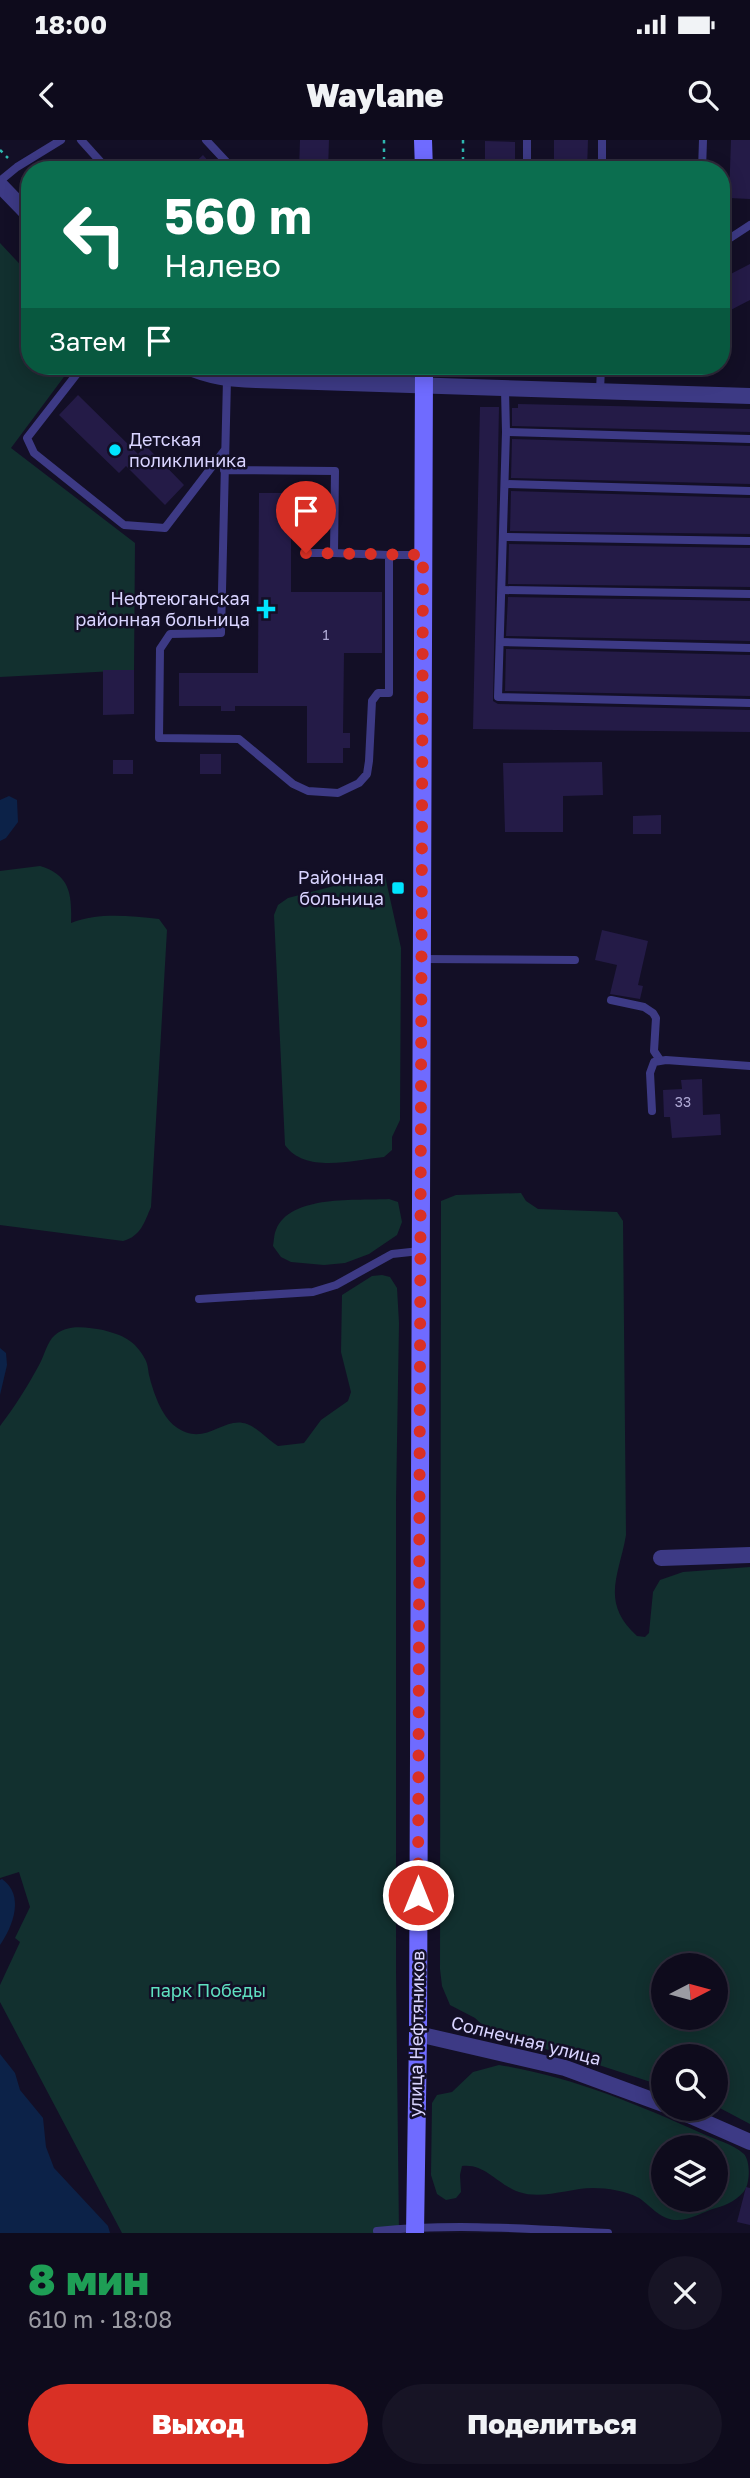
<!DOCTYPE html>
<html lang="ru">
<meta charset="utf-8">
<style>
:root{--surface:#0e0b1c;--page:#171425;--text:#f1f3f6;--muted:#9b9ba3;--line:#2e2b3b;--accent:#d93025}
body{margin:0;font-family:"Golos Text",sans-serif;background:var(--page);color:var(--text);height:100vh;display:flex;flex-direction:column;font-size:26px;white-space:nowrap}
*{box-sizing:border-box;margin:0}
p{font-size:23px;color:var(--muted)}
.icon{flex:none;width:38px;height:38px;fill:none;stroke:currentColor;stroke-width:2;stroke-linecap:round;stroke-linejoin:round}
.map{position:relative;height:2093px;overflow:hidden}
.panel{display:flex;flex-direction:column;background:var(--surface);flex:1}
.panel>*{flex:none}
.top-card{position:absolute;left:21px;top:21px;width:709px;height:214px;border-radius:28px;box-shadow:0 4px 18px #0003,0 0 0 2px var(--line);background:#0b6e4f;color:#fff;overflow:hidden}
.needle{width:46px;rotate:84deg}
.controls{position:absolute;left:651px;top:1813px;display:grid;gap:14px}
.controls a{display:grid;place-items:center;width:77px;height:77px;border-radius:50%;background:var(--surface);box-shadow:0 4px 18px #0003,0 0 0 2px var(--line);font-size:35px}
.pin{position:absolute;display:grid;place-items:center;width:60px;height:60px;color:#fff;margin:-72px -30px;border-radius:50% 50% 50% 0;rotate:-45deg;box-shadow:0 0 7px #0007}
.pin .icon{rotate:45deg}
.me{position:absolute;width:77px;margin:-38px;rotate:0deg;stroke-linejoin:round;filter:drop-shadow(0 0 5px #0008)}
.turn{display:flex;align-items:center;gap:24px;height:147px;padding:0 28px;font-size:32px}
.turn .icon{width:91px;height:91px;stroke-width:2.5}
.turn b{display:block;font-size:49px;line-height:60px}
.then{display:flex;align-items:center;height:66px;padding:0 28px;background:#0003;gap:14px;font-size:26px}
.round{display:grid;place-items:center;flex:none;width:74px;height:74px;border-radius:37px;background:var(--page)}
.head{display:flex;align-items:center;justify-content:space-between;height:119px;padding:0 28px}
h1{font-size:42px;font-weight:800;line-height:52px;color:#1e9e55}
.cta{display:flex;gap:14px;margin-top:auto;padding:14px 28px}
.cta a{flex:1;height:80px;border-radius:42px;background:var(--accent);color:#fff;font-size:28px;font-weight:800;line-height:80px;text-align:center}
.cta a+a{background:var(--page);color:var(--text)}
.status{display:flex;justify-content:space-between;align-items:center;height:49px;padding:0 35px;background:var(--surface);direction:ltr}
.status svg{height:19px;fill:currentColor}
header{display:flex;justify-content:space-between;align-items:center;height:91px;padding:0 28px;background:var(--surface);font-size:32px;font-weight:800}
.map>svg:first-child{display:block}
.green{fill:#12302f;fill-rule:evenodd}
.water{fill:#0c2248}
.building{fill:#241b47}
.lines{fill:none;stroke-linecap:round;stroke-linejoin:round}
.path{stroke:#2fb8b0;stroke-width:2.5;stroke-dasharray:3.5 5;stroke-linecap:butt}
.lane{stroke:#3d3a85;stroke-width:8}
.street{stroke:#3d3a85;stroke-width:16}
.secondary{stroke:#6f6bff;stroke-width:18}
.route{stroke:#d93025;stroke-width:12;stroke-dasharray:0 21.6}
.poi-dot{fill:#00e5ff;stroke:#130f26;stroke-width:2.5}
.labels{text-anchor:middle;stroke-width:5;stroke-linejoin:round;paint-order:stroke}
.number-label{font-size:14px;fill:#aca6d1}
.poi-label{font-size:18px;fill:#d9d4ff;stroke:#130f26;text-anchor:end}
.park-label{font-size:18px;fill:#5fe0c0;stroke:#130f26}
.street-label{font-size:18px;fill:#d9d4ff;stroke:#130f26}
</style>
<div class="status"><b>18:00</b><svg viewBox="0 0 49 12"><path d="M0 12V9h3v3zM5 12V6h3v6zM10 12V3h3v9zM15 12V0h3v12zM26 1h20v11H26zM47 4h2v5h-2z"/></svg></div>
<header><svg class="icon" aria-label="back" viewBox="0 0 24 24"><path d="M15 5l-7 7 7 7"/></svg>Waylane<svg class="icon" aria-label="search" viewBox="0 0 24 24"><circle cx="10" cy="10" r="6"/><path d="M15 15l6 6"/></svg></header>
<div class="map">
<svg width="750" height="2093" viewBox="0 0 750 2093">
<rect width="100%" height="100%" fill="#130f26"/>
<g class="green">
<path d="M0,103l30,32v91h42l-61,82 124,95 -1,127 -134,7z"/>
<path d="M40,726c30,9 32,28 31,57 29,-11 58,-7 88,-4l8,11 -16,277c-7,16 -10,29 -28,34l-123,-16v-354z"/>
<path d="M376,735l9,1 16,72 -1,172 -8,17v13l-8,7c-30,3 -79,17 -99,-12l-11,-230 4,-10 10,-7z"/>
<path d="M521,1053l5,8 12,8 79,3 6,9 3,314c-7,41 -26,67 11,101l8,1 4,-4 4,-41 7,-12 23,-8 67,-5v557l-34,-18v-50h-53v30l-104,-34 -51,-11 -18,-9 -15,-14 -25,-13 -8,-19 -2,-17 1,-768 15,-6zM663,1825h53v53h-53z"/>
<path d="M389,1059l9,3 4,20 -5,13 -28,19 -24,9 -21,2 -33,-3 -10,-5 -8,-11c1,-5 1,-12 3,-16 14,-36 82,-29 113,-31z"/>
<path d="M382,1135l8,2 7,11 2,35 -3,178v470l3,262h-277l-122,-231v-17l20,-43 -5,-4 15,-31 -11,-35 -19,6v-452c14,-18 27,-39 38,-59 5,-8 8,-21 14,-29 13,-15 34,-11 51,-8 19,5 32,10 42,29 3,5 3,11 4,16 4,16 12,41 27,52 29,21 48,-12 71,-3 11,4 21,16 31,22l26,-3 17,-23 27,-19 3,-9 -10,-40 1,-57 30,-19z"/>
<path d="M499,1925c70,11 138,39 202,68 13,6 32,11 43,21 6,7 6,25 2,34 -6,11 -19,17 -30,20 -14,4 -27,13 -41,12 -15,-1 -24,-14 -36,-22 -13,-7 -31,-10 -46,-10 -24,0 -50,12 -74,4 -21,-7 -34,-29 -57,-26l-2,9 1,17 -5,6 -10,2 -9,-6 -6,-19 1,-72 5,-8 15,-3 21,-20zM663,2007h53v53h-53z"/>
</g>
<g class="water">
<path d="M9,656l8,4 1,22 -12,16 -6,3v-41z"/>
<path d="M0,1208l6,5 1,12 -7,30z"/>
<path d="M2,1739c23,16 11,47 -2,66v-65z"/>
<path d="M0,1914l15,19 5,17 23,28 3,29 8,21 54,58 2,7h-110z"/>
</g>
<g class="building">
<path d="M300,0h29l-1,30h-29z"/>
<path d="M554,0h34l-1,30h-33z"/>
<path d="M731,0h19v59l-21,-1z"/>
<path d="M485,1l30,1v28h-30z"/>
<path d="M203,15l13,15h-29z"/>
<path d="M750,124v36l-29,15v-36z"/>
<path d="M78,255l60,59 8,-8 38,39 -19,20 -39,-39 -7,7 -60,-58z"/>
<path d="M518,264l232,5v23l-238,-6v-18h6z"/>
<path d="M480,267h19l-6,294 5,3 252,6v22l-277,-3z"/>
<path d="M512,299l238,7v38l-239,-6z"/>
<path d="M511,351l239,7v36l-240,-3z"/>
<path d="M259,353h33v17h7v14h-8v68h91v61h-38l-1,80h7v15h-7v15h-36v-57h-72v5h-14v-5h-42v-33h79z"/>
<path d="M509,404l241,4v39l-242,-3z"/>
<path d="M508,457l242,4v40l-244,-5z"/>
<path d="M506,509l244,6v41l-245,-5z"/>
<path d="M103,530h31v44l-31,1z"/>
<rect x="200" y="614" width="21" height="20"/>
<rect x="113" y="620" width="20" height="14"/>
<path d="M602,622l1,33 -40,1v36h-58l-2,-69z"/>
<path d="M661,675v19h-28v-18z"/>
<path d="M602,790l46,11 -10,44 5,1 -3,13 -30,-5 7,-29 -22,-5z"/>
<path d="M702,939l1,36 17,-1 1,21 -49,3 -2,-21h-6l-1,-27 19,-1 -1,-9z"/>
<path d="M746,2047l4,1v37l-13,-3z"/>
</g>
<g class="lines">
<g class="path">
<path d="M384,0v30"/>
<path d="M463,0v30"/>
<path d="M0,10l8,8"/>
</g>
<g class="lane">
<path d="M81,0l27,30"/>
<path d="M206,0l28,30"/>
<path d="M527,30v-30"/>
<path d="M602,30v-30"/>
<path d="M702,30l1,-30"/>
<path d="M0,41l17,-14 44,-27"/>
<path d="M721,104l29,-19"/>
<path d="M83,226l-56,72 7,15 90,72 41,3 59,-77"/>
<path d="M505,250l1,42 -8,265 252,6"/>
<path d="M600,252l1,-26"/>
<path d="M506,292l244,7"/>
<path d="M224,330l111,1 -1,82 55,2v138h-11l-6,8 -3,60 -2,13 -8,9 -21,10 -30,-2 -15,-7 -54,-45 -80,-1 1,-89 10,-15 51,-1 6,-254"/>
<path d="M505,344l245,7"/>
<path d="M503,397l247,4"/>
<path d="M306,413h28"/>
<path d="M389,415h34"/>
<path d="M502,450l248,4"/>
<path d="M500,502l250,6"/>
<path d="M421,819l154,1"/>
<path d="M611,860l33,7 9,6 3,5 -2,33 6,9"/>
<path d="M652,971l-2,-38 4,-11 12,-2 84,6"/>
<path d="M199,1159l114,-7 23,-7 56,-31 28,-3"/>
<path d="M377,2091c77,-8 154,-2 231,2"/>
</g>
<g class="street">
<path d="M0,45l30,31"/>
<path d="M186,226c23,11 45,13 70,14l494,16"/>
<path d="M661,1418l89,-3"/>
<path d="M418,1894l147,34 98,36"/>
<path d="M675,1969l75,33"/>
</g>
<g class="secondary">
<path d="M423,0l1,30"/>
<path d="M415,2093l3,-199 6,-1668"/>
</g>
</g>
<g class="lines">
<path class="route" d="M306,413l117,2 -5,1340"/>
</g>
<g class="poi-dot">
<circle cx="115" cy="310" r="7"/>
<path d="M262.5 458.5h7v7h7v7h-7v7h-7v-7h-7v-7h7z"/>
<rect x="391" y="741" width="14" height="14" rx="3.5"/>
</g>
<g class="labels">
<g class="number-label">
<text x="326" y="500">1</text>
<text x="683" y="967">33</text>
</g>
<g class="poi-label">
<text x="129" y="306" text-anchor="start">Детская<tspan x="129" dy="21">поликлиника</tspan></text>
<text x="250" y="465">Нефтеюганская<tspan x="250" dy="21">районная больница</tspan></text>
<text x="384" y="744">Районная<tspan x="384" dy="21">больница</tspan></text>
</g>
<g class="park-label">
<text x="208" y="1857">парк Победы</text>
</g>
<g class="street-label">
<text transform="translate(417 1894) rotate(-89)" y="6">улица Нефтяников</text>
<text transform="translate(526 1901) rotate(14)" y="6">Солнечная улица</text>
</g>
</g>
</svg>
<div class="controls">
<a><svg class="needle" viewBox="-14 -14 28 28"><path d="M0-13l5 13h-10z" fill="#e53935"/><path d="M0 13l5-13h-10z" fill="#9b9ba3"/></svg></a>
<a><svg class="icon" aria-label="search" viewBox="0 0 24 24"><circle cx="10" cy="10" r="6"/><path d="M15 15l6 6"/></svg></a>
<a><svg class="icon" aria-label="layers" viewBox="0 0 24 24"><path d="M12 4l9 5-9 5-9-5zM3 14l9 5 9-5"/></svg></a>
</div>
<div class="pin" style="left:306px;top:413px;background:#d93025"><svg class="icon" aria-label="arrive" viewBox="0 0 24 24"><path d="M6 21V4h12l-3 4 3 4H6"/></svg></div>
<svg class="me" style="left:418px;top:1755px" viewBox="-20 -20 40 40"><circle r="17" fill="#d93025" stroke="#fff" stroke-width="3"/><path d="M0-11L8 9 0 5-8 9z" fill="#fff"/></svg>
<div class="top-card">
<div class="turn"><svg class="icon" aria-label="left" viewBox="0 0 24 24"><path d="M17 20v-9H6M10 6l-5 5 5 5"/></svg><div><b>560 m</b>Налево</div></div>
<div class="then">Затем<svg class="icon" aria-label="arrive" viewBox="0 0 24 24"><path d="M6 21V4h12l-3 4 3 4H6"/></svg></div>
</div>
</div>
<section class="panel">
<div class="head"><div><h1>8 мин</h1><p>610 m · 18:08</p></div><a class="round"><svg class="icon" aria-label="close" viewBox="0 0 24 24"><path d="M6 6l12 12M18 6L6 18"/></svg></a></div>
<div class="cta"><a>Выход</a><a>Поделиться</a></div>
</section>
